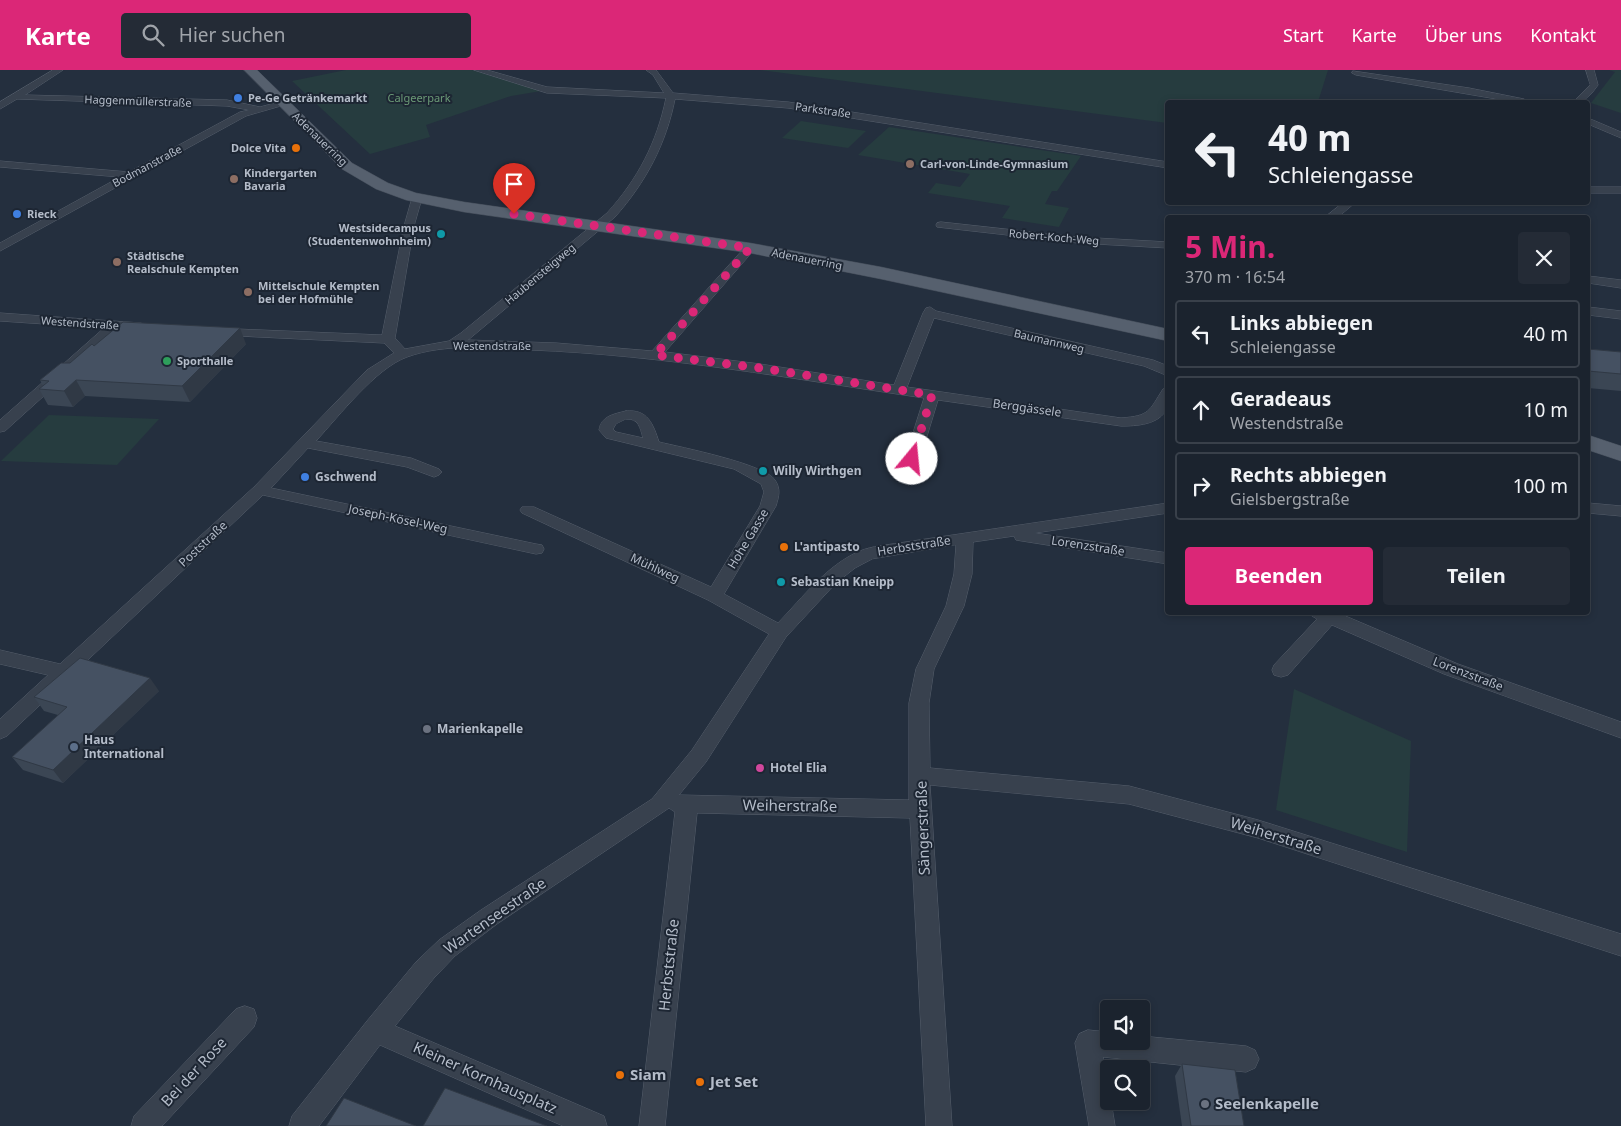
<!DOCTYPE html>
<html lang="de">
<meta charset="utf-8">
<style>
:root{--surface:#1b232e;--page:#242b36;--text:#f1f3f6;--muted:#a0a4aa;--line:#39404a;--accent:#db2777}
body{margin:0;font-family:"Noto Sans",sans-serif;background:var(--page);color:var(--text);height:100vh;display:flex;flex-direction:column;font-size:19px;white-space:nowrap}
*{box-sizing:border-box;margin:0}
p{font-size:16px;color:var(--muted)}
.icon{flex:none;width:28px;height:28px;fill:none;stroke:currentColor;stroke-width:2;stroke-linecap:round;stroke-linejoin:round}
.map{position:relative;flex:1;overflow:hidden}
.panel{position:absolute;left:1165px;top:145px;width:425px;height:400px;display:flex;flex-direction:column;background:var(--surface);border-radius:5px;box-shadow:0 2px 8px #0003,0 0 0 1px var(--line)}
.panel>*{flex:none}
.top-card{position:absolute;left:1165px;top:30px;width:425px;height:105px;border-radius:5px;box-shadow:0 2px 8px #0003,0 0 0 1px var(--line);background:#1b232e;color:var(--text);overflow:hidden}
.tools{position:absolute;left:1100px;top:930px;display:grid;gap:10px}
.tools a{display:grid;place-items:center;width:50px;height:50px;border-radius:5px;background:var(--surface);box-shadow:0 2px 8px #0003,0 0 0 1px var(--line);font-size:25px}
.pin{position:absolute;display:grid;place-items:center;width:42px;height:42px;color:#fff;margin:-51px -21px;border-radius:50% 50% 50% 0;rotate:-45deg;box-shadow:0 0 5px #0007}
.pin .icon{rotate:45deg}
.me{position:absolute;width:55px;margin:-28px;rotate:17deg;stroke-linejoin:round;filter:drop-shadow(0 0 4px #0008)}
.turn{display:flex;align-items:center;gap:18px;height:105px;padding:0 20px;font-size:22px}
.turn .icon{width:65px;height:65px;stroke-width:2.5}
.turn b{display:block;font-size:35px;line-height:42px}
.round{display:grid;place-items:center;flex:none;width:52px;height:52px;border-radius:5px;background:var(--page)}
.overview{display:flex;align-items:center;justify-content:space-between;height:85px;padding:0 20px}
h1{font-size:30px;font-weight:700;line-height:38px;color:var(--accent)}
.button{display:flex;gap:10px;margin-top:auto;padding:10px 20px}
.button a{flex:1;height:58px;border-radius:5px;background:var(--accent);color:#fff;font-size:20px;font-weight:700;line-height:58px;text-align:center}
.button a+a{background:var(--page);color:var(--text)}
ul{padding:0;list-style:none}
li{display:flex;align-items:center;gap:15px;height:68px;margin:0 10px 8px;padding:0 10px;border:2px solid var(--line);border-radius:5px}
li div{flex:1}
li b{display:block;font-size:19px}
li em{font-style:normal}
header{display:flex;align-items:center;gap:30px;box-sizing:border-box;height:70px;padding:0 25px;background:var(--accent);color:#fff}
header strong{font-size:24px}
nav{display:flex;gap:28px;margin-inline-start:auto;font-size:18px}
.search{width:350px;height:45px;background:var(--page);display:flex;align-items:center;gap:12px;box-sizing:border-box;padding:0 18px;border-radius:5px;color:var(--muted);font-size:19px}
.map>svg:first-child{display:block}
.green{fill:#263c3f}
.lines{fill:none;stroke-linecap:round;stroke-linejoin:round}
.minor-casing{stroke:#565f6c;stroke-width:1}
.primary-casing{stroke:#414a57;stroke-width:1}
.minor{fill:#38414e;fill-rule:evenodd}
.primary{fill:#56606e;fill-rule:evenodd}
.wall{fill:#3b4654}
.shaded-wall{fill:#303945}
.building{fill:#455162;stroke:#303945}
.route{stroke:#db2777;stroke-width:9;stroke-dasharray:0 16.2}
.shop-dot{fill:#3f7fe0;stroke:#1d2633;stroke-width:2}
.food-dot{fill:#e8710a;stroke:#1d2633;stroke-width:2}
.education-dot{fill:#8d6e63;stroke:#1d2633;stroke-width:2}
.culture-dot{fill:#0f9aa8;stroke:#1d2633;stroke-width:2}
.leisure-dot{fill:#2e9e5b;stroke:#1d2633;stroke-width:2}
.worship-dot{fill:#6b7280;stroke:#1d2633;stroke-width:2}
.service-dot{fill:#5c6f8a;stroke:#1d2633;stroke-width:2}
.hotel-dot{fill:#d1479c;stroke:#1d2633;stroke-width:2}
.labels{text-anchor:middle;stroke-width:4;stroke-linejoin:round;paint-order:stroke}
.far-poi-label{font-size:11px;font-weight:bold;fill:#b4bcc9;stroke:#1d2633;text-anchor:start}
.far-park-label{font-size:11px;fill:#6b9a76;stroke:#1d2633}
.far-street-label{font-size:11px;fill:#b4bcc9;stroke:#1d2633}
.street-label{font-size:12px;fill:#b4bcc9;stroke:#1d2633}
.poi-label{font-size:12px;font-weight:bold;fill:#b4bcc9;stroke:#1d2633;text-anchor:start}
.near-street-label{font-size:15px;fill:#b4bcc9;stroke:#1d2633}
.near-poi-label{font-size:15px;font-weight:bold;fill:#b4bcc9;stroke:#1d2633;text-anchor:start}
</style>
<header>
<strong>Karte</strong>
<div class="search"><svg class="icon" aria-label="search" viewBox="0 0 24 24"><circle cx="10" cy="10" r="6"/><path d="M15 15l6 6"/></svg>Hier suchen</div>
<nav><a>Start</a><a>Karte</a><a>Über uns</a><a>Kontakt</a></nav>
</header>
<div class="map">
<svg width="1621" height="1056" viewBox="0 0 1621 1056">
<rect width="100%" height="100%" fill="#242f3e"/>
<g class="green">
<path d="M346,0h126l69,21 -30,5 -85,29 4,12 -60,17 -78,-73z"/>
<path d="M760,0h568l-10,32h-150l-1,21z"/>
<path d="M1609,0h12v43l-30,-10 24,-31z"/>
<path d="M801,51l65,10 -18,17 -66,-10z"/>
<path d="M889,57l192,29 -24,35h-5l-7,13 24,4 -10,19 -57,-9 8,-12 -82,-13 8,-10 24,4 10,-13 -112,-19z"/>
<path d="M49,345l110,4 -42,46 -116,-4z"/>
<path d="M1294,619l117,52 -4,111 -131,-42z"/>
</g>
<g class="lines">
<defs>
<g id="minor">
<path d="M53,0h10l-38,25 202,5 33,7 41,-11 4,3 -59,17 -246,135v-8l120,-66 -120,-10v-6l129,11 111,-60 9,-2 -22,-4 -210,-7 -17,10v-7z"/>
<path d="M474,0h13l60,17 117,6 -11,-18 -7,-5h10l17,23 115,9 380,60v6l-380,-60 -113,-9c-9,45 -29,83 -60,118l-147,123 88,3 96,8 94,-105h8l2,2 -2,2 -89,102 95,12 134,21 29,-72 3,-5 4,-1 6,4 217,49 15,6v10l-24,-10 -210,-48 -27,69 214,31c29,-2 28,-7 42,-29l5,-1c0,6 1,15 -1,20 -7,17 -31,18 -46,18l-183,-26 -18,59 -3,3 -10,3 -17,-5 -2,-3 2,-3 5,-1 11,2 18,-57c-131,-19 -261,-43 -393,-48 -40,-2 -86,-7 -124,7 -31,11 -68,59 -91,84l95,17 28,11 3,3 -3,3 -5,2 -27,-10 -99,-19 -37,40 265,56 6,1 2,4 -2,4 -6,1 -273,-59 -256,241 -7,3v-20l48,-44 -48,-11v-14l60,14 194,-177 113,-117 27,-17 -10,-10 -167,-8 -6,-4 1,-3 170,7 22,-109 8,-28 5,-3 5,3 -8,28 -19,112 10,11 44,-8 12,-8 146,-120c31,-34 50,-71 59,-115l-119,-5z"/>
<path d="M1586,0h8l4,15 -6,8 -10,9h-9l17,-17z"/>
<path d="M1353,1l116,17 55,11 4,3h-14l-158,-27 -4,-2z"/>
<path d="M1588,48l33,14v6l-33,-14z"/>
<rect x="1588" y="117" width="33" height="6"/>
<path d="M1344,132h12l-19,16h-13z"/>
<path d="M941,152l137,15 90,5v6l-90,-5 -141,-16 -1,-2 1,-2z"/>
<path d="M1588,206l33,4v8l-33,-5z"/>
<path d="M1588,237l33,4v8l-33,-4z"/>
<path d="M0,243l141,10 6,4 -6,4 -23,-2 -113,102 -5,1v-12l104,-92 -104,-7z"/>
<path d="M626,341c22,-2 27,13 33,31 21,5 106,22 116,38 6,9 4,16 1,26l-52,88 54,29c25,-26 49,-58 82,-72 12,-5 27,-6 39,-8l269,-40v10l-133,20 133,20v11l-146,-23 -6,-1 -2,-4 -41,6 -1,32 -8,32 -30,63 -5,34 1,65 199,18 129,34 363,114v22l-363,-118 -129,-34 -199,-19 22,341h-26l-16,-308 -213,-5 -32,313h-26l36,-314 -6,-4 -172,116 -42,32 -21,22 -39,48 209,90 3,10h-44l-183,-81 -61,81h-30l3,-10 75,-95 49,-59 23,-22 42,-30 171,-111 40,-49 77,-116 -61,-34 -186,-87 -2,-3 2,-3h12l177,80 49,-81 4,-14 -3,-8 -27,-15 -128,-31 -7,-8c2,-14 15,-16 27,-19zM626,349c13,-1 14,9 17,19l-27,-6 -3,-3 3,-5zM956,475l-2,29 -8,32 -30,63 -7,34v97l-230,-5 27,-33 80,-125 50,-54 19,-15 17,-9z"/>
<path d="M1588,433l33,3v10l-33,-3z"/>
<path d="M1309,542h27l122,52 163,58v16l-177,-64 -112,-49 -44,50 -7,2 -7,-2 -2,-5 2,-5 43,-46 -5,-3z"/>
<path d="M245,936l9,3 3,9 -3,9 -92,99h-31l3,-10 102,-107z"/>
<path d="M1088,960l21,2v9h32v-5l105,10 9,4 4,9 -4,9 -9,4 -143,-15 6,31v13h2l4,25h-26l-14,-83 4,-9z"/>
</g>
<g id="primary">
<path d="M244,0h13l95,93 36,20 28,10 48,9 286,41 131,24 287,62v12l-287,-62 -131,-26 -286,-41 -58,-12 -30,-11 -34,-20z"/>
<path d="M1588,365l33,11v15l-33,-11z"/>
</g>
</defs>
<use href="#minor" class="minor-casing"/>
<use href="#primary" class="primary-casing"/>
<use href="#minor" class="minor"/>
<use href="#primary" class="primary"/>
</g>
<g class="wall">
<path d="M246,274l-56,58 -105,-6 -12,11 -25,-2 -9,-16 4,-3 -3,-6 30,-17 24,-17z"/>
<path d="M1588,279l33,3v39l-33,-3z"/>
<path d="M159,621l-96,92 -40,-13 -11,-13 46,-42 -14,-4 -10,-14z"/>
<path d="M1182,994l62,62h-62l-7,-50z"/>
</g>
<g class="shaded-wall">
<path d="M240,258l6,16 -56,58 -8,-16z"/>
<path d="M76,310l9,16 -12,11 -9,-16z"/>
<path d="M150,608l9,13 -96,92 -10,-13z"/>
</g>
<g class="building">
<path d="M123,252l117,6 -58,58 -106,-6 -12,11 -25,-2 10,-8 -9,-1 21,-17h9l22,-19 2,2z"/>
<path d="M1588,279l33,3v22l-33,-3z"/>
<path d="M80,588l70,20 -97,92 -41,-13 55,-50 -33,-10z"/>
<path d="M1182,994l53,6 9,56h-53z"/>
<path d="M445,1018l102,38h-124z"/>
<path d="M344,1028l72,28h-90z"/>
</g>
<g class="lines">
<path class="route" d="M514,144l236,34 -95,107 105,13 172,27 -20,64"/>
</g>
<g class="shop-dot">
<circle cx="238" cy="28" r="5"/>
<circle cx="17" cy="144" r="5"/>
<circle cx="305" cy="407" r="5"/>
</g>
<g class="food-dot">
<circle cx="296" cy="78" r="5"/>
<circle cx="784" cy="477" r="5"/>
<circle cx="620" cy="1005" r="5"/>
<circle cx="700" cy="1012" r="5"/>
</g>
<g class="education-dot">
<circle cx="910" cy="94" r="5"/>
<circle cx="234" cy="109" r="5"/>
<circle cx="117" cy="192" r="5"/>
<circle cx="248" cy="222" r="5"/>
</g>
<g class="culture-dot">
<circle cx="441" cy="164" r="5"/>
<circle cx="763" cy="401" r="5"/>
<circle cx="781" cy="512" r="5"/>
</g>
<circle class="leisure-dot" cx="167" cy="291" r="5"/>
<g class="worship-dot">
<circle cx="427" cy="659" r="5"/>
<circle cx="1205" cy="1034" r="5"/>
</g>
<circle class="service-dot" cx="74" cy="677" r="5"/>
<circle class="hotel-dot" cx="760" cy="698" r="5"/>
<g class="labels">
<g class="far-poi-label">
<text x="248" y="32">Pe-Ge Getränkemarkt</text>
<text x="286" y="82" text-anchor="end">Dolce Vita</text>
<text x="920" y="98">Carl-von-Linde-Gymnasium</text>
<text x="244" y="107">Kindergarten<tspan x="244" dy="13">Bavaria</tspan></text>
<text x="27" y="148">Rieck</text>
<text x="431" y="162" text-anchor="end">Westsidecampus<tspan x="431" dy="13">(Studentenwohnheim)</tspan></text>
<text x="127" y="190">Städtische<tspan x="127" dy="13">Realschule Kempten</tspan></text>
<text x="258" y="220">Mittelschule Kempten<tspan x="258" dy="13">bei der Hofmühle</tspan></text>
<text x="177" y="295">Sporthalle</text>
</g>
<g class="far-park-label">
<text x="419" y="32">Calgeerpark</text>
</g>
<g class="far-street-label">
<text transform="translate(138 31) rotate(2)" y="4">Haggenmüllerstraße</text>
<text transform="translate(823 40) rotate(8)" y="4">Parkstraße</text>
<text transform="translate(320 69) rotate(44)" y="4">Adenauerring</text>
<text transform="translate(147 96) rotate(-28)" y="4">Bodmanstraße</text>
<text transform="translate(1054 167) rotate(5)" y="4">Robert-Koch-Weg</text>
<text transform="translate(807 189) rotate(11)" y="4">Adenauerring</text>
<text transform="translate(540 204) rotate(-40)" y="4">Haubensteigweg</text>
<text transform="translate(80 253) rotate(4)" y="4">Westendstraße</text>
<text transform="translate(1049 271) rotate(13)" y="4">Baumannweg</text>
<text x="492" y="280">Westendstraße</text>
</g>
<g class="street-label">
<text transform="translate(1027 338) rotate(8)" y="4">Berggässele</text>
<text transform="translate(398 449) rotate(12)" y="4">Joseph-Kösel-Weg</text>
<text transform="translate(748 469) rotate(-59)" y="4">Hohe Gasse</text>
<text transform="translate(203 474) rotate(-43)" y="4">Poststraße</text>
<text transform="translate(914 476) rotate(-9)" y="4">Herbststraße</text>
<text transform="translate(1088 476) rotate(9)" y="4">Lorenzstraße</text>
<text transform="translate(655 498) rotate(25)" y="4">Mühlweg</text>
<text transform="translate(1468 604) rotate(21)" y="4">Lorenzstraße</text>
</g>
<g class="poi-label">
<text x="773" y="405">Willy Wirthgen</text>
<text x="315" y="411">Gschwend</text>
<text x="794" y="481">L'antipasto</text>
<text x="791" y="516">Sebastian Kneipp</text>
<text x="437" y="663">Marienkapelle</text>
<text x="84" y="674">Haus<tspan x="84" dy="14">International</tspan></text>
<text x="770" y="702">Hotel Elia</text>
</g>
<g class="near-street-label">
<text transform="translate(790 736) rotate(1)" y="5">Weiherstraße</text>
<text transform="translate(923 758) rotate(-92)" y="5">Sängerstraße</text>
<text transform="translate(1276 766) rotate(17)" y="5">Weiherstraße</text>
<text transform="translate(495 846) rotate(-35)" y="5">Wartenseestraße</text>
<text transform="translate(669 895) rotate(-84)" y="5">Herbststraße</text>
<text transform="translate(194 1002) rotate(-47)" y="5">Bei der Rose</text>
<text transform="translate(485 1008) rotate(24)" y="5">Kleiner Kornhausplatz</text>
</g>
<g class="near-poi-label">
<text x="630" y="1010">Siam</text>
<text x="710" y="1017">Jet Set</text>
<text x="1215" y="1039">Seelenkapelle</text>
</g>
</g>
</svg>
<div class="tools">
<a><svg class="icon" aria-label="sound" viewBox="0 0 24 24"><path d="M4 9h4l5-4v14l-5-4H4zM17 9q2 3 0 6"/></svg></a>
<a><svg class="icon" aria-label="search" viewBox="0 0 24 24"><circle cx="10" cy="10" r="6"/><path d="M15 15l6 6"/></svg></a>
</div>
<div class="pin" style="left:514px;top:144px;background:#d93025"><svg class="icon" aria-label="arrive" viewBox="0 0 24 24"><path d="M6 21V4h12l-3 4 3 4H6"/></svg></div>
<svg class="me" style="left:912px;top:389px" viewBox="-20 -20 40 40"><circle r="19" fill="#fff"/><path d="M0-13L10 11 0 6-10 11z" fill="#db2777"/></svg>
<div class="top-card">
<div class="turn"><svg class="icon" aria-label="left" viewBox="0 0 24 24"><path d="M17 20v-9H6M10 6l-5 5 5 5"/></svg><div><b>40 m</b>Schleiengasse</div></div>
</div>
<section class="panel">
<div class="overview"><div><h1>5 Min.</h1><p>370 m · 16:54</p></div><a class="round"><svg class="icon" aria-label="close" viewBox="0 0 24 24"><path d="M6 6l12 12M18 6L6 18"/></svg></a></div>
<ul>
<li><svg class="icon" aria-label="left" viewBox="0 0 24 24"><path d="M17 20v-9H6M10 6l-5 5 5 5"/></svg><div><b>Links abbiegen</b><p>Schleiengasse</p></div><em>40 m</em></li>
<li><svg class="icon" aria-label="ahead" viewBox="0 0 24 24"><path d="M12 20V5M6 11l6-6 6 6"/></svg><div><b>Geradeaus</b><p>Westendstraße</p></div><em>10 m</em></li>
<li><svg class="icon" aria-label="right" viewBox="0 0 24 24"><path d="M7 20v-9h11M14 6l5 5-5 5"/></svg><div><b>Rechts abbiegen</b><p>Gielsbergstraße</p></div><em>100 m</em></li>
</ul>
<div class="button"><a>Beenden</a><a>Teilen</a></div>
</section>
</div>
